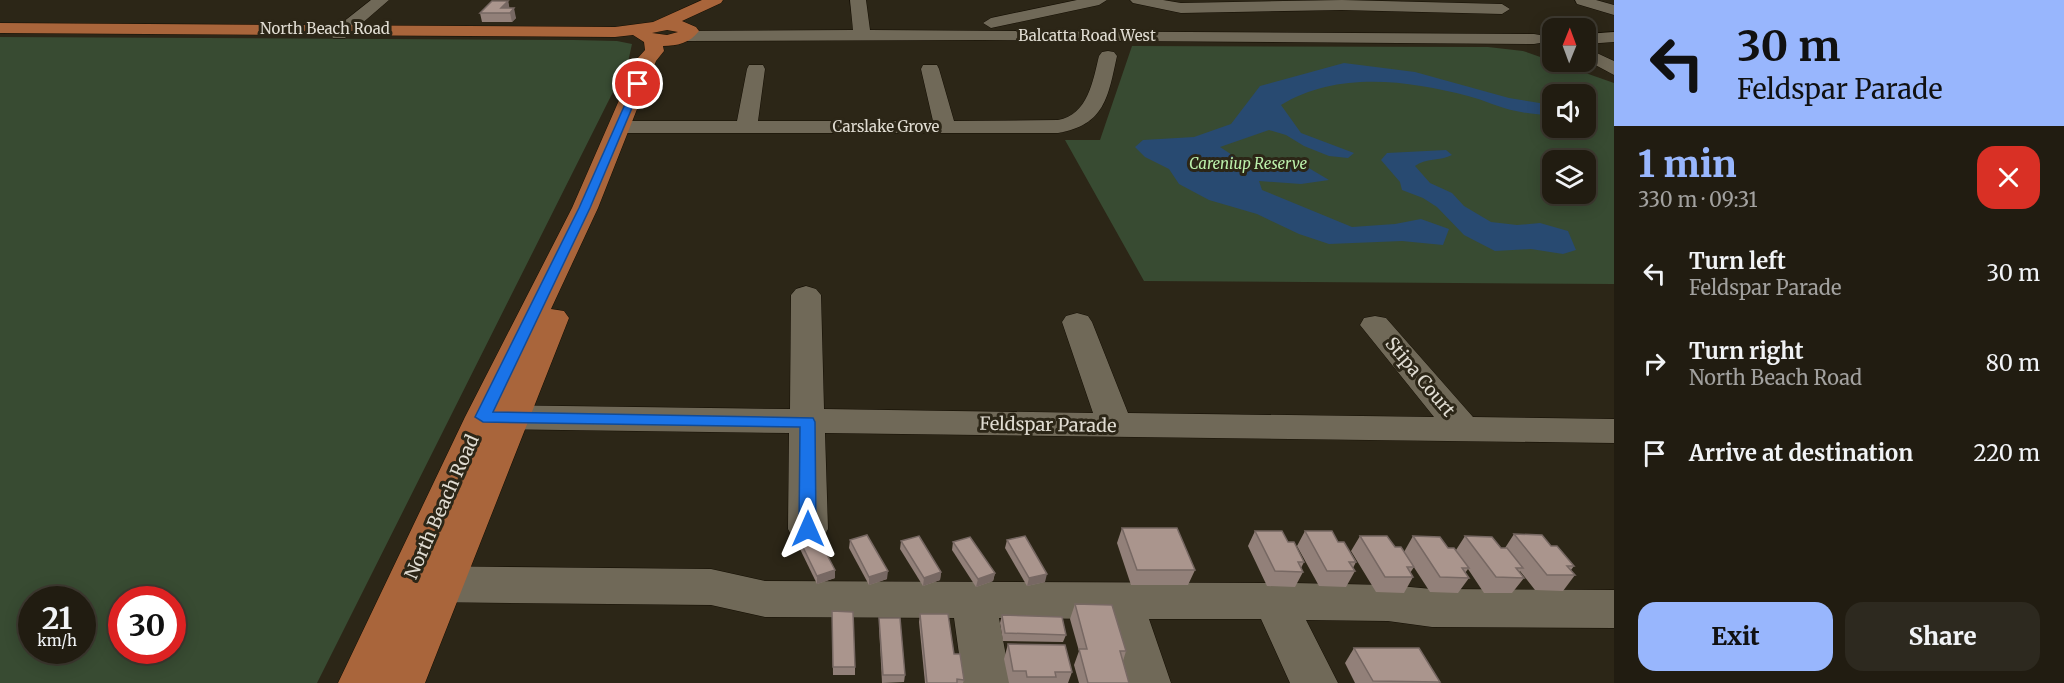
<!DOCTYPE html>
<meta charset="utf-8">
<style>
:root{--surface:#211c11;--page:#2d291f;--text:#f1f3f6;--muted:#a2a19f;--line:#3e3a31;--accent:#98b6fd}
body{margin:0;font-family:Merriweather,serif;background:var(--page);color:var(--text);height:100vh;display:flex;flex-direction:column;font-size:22px;white-space:nowrap}
*{box-sizing:border-box;margin:0}
p{font-size:20px;color:var(--muted)}
.icon{flex:none;width:33px;height:33px;fill:none;stroke:currentColor;stroke-width:2;stroke-linecap:round;stroke-linejoin:round}
.map{position:relative;flex:1;overflow:hidden}
.drawer{display:flex;flex-direction:column;background:var(--surface);width:450px}
.drawer>*{flex:none}
.guide{background:#98b6fd;color:#111;overflow:hidden}
.needle{width:39px;rotate:1deg}
.controls{position:absolute;left:1542px;top:18px;display:grid;gap:12px}
.controls a{display:grid;place-items:center;width:54px;height:54px;border-radius:12px;background:var(--surface);box-shadow:0 3px 15px #0003,0 0 0 2px var(--line);font-size:30px}
.speed{position:absolute;left:18px;top:586px;display:flex;gap:12px;font-size:30px;font-weight:700;text-align:center}
.speed>*{display:grid;place-content:center;width:78px;height:78px;border-radius:50%;background:var(--surface);box-shadow:0 3px 15px #0003,0 0 0 2px var(--line);line-height:1}
.speed small{font-size:15px;font-weight:400}
.speed .limit{border:9px solid #d22;background:#fff;color:#111}
.pin{position:absolute;display:grid;place-items:center;width:51px;height:51px;color:#fff;margin:-26px;border:3px solid #fff;border-radius:50%;box-shadow:0 2px 6px #0007}
.me{position:absolute;width:66px;margin:-33px;rotate:0deg;stroke-linejoin:round;filter:drop-shadow(0 0 4px #0008)}
.turn{display:flex;align-items:center;gap:21px;height:126px;padding:0 24px;font-size:27px}
.turn .icon{width:78px;height:78px;stroke-width:2.5}
.turn b{display:block;font-size:42px;line-height:51px}
.round{display:grid;place-items:center;flex:none;width:63px;height:63px;border-radius:18px;background:var(--page)}
.head{display:flex;align-items:center;justify-content:space-between;height:102px;padding:0 24px}
h1{font-size:36px;font-weight:800;line-height:45px;color:var(--accent)}
.cta{display:flex;gap:12px;margin-top:auto;padding:12px 24px}
.cta a{flex:1;height:69px;border-radius:18px;background:var(--accent);color:#111;font-size:24px;font-weight:800;line-height:69px;text-align:center}
.cta a+a{background:var(--page);color:var(--text)}
ul{padding:0;list-style:none}
li{display:flex;align-items:center;gap:18px;height:90px;padding:0 24px}
li div{flex:1}
li b{display:block;font-size:22px}
li em{font-style:normal}
main{display:flex;flex:1;min-height:0}
.map>svg:first-child{display:block}
.green{fill:#384b32;fill-rule:evenodd}
.water{fill:#284a71}
.lines{fill:none;stroke-linecap:round;stroke-linejoin:round}
.minor-casing{stroke:#140e03;stroke-width:1}
.major-casing{stroke:#140e03;stroke-width:1}
.minor{fill:#706958;fill-rule:evenodd}
.major{fill:#a9653b;fill-rule:evenodd}
.wall{fill:#928079}
.shaded-wall{fill:#776863}
.building{fill:#aa958d;stroke:#776863;stroke-width:1.5}
.route{fill:#1a73e8;stroke:#114b97;stroke-width:1.5}
.labels{text-anchor:middle;stroke-width:6;stroke-linejoin:round;paint-order:stroke}
.far-street-label{font-size:15px;fill:#e0dcd2;stroke:#2c2617}
.far-park-label{font-size:15px;font-style:italic;fill:#bbf0ab;stroke:#2c2617}
.street-label{font-size:18px;fill:#e0dcd2;stroke:#2c2617}
</style>
<main>
<div class="map">
<svg width="1614" height="683" viewBox="0 0 1614 683">
<rect width="100%" height="100%" fill="#2c2617"/>
<g class="green">
<path d="M0,37l574,3 43,1 15,3 -4,18 -311,621h-317zM32,600h50v51h-50zM122,600h50v51h-50z"/>
<path d="M1132,46l356,1 35,4 91,32v201l-470,-3 -79,-141h35zM1552,94h34v34h-34zM1552,160h34v34h-34z"/>
</g>
<g class="water">
<path d="M1344,63l71,9 94,26 43,7v11c-12,-2 -24,-2 -36,-5 -16,-3 -32,-11 -48,-15 -61,-16 -131,-25 -187,9l20,28 53,20 -6,5 -19,-2 -25,-10 -18,-11 -17,-5 -49,17 26,17 61,3 22,13 -28,4 -42,-3 3,9 90,37 43,-3 26,-5 28,10 -6,16 -41,-4 -73,3 -30,-10 -42,-20 -48,-14 -30,-16 -10,-15 -24,-12 -10,-10 8,-7 51,-3 37,-13 29,-38z"/>
<path d="M1446,150l6,5c-11,6 -27,3 -37,11l15,17 22,10 12,13 27,16 26,3 23,-2 28,8 8,19 -13,4 -32,-5 -36,2 -31,-16 -27,-28 -14,-9 -21,-8 -2,-8 -19,-22 6,-7z"/>
</g>
<g class="lines">
<defs>
<g id="minor">
<path d="M371,0h18l-44,38h-12l-3,-4 3,-4z"/>
<path d="M850,0h16l4,30 664,4 6,1 3,4 -3,4 -6,1 -552,-4 -297,1 -6,-1 -3,-4 3,-4 6,-1 168,-1z"/>
<path d="M1077,0h30l-8,5 -108,23 -8,-5 8,-5z"/>
<path d="M1130,0h33l18,3 161,-3 160,4 8,5 -8,5 -160,-4 -161,3 -48,-10z"/>
<path d="M1575,0h21l18,5v10l-37,-11z"/>
<path d="M1614,32v10l-28,2v-10z"/>
<path d="M1586,48l28,13v14l-28,-15z"/>
<path d="M1108,51l6,1 3,4c-9,41 -12,69 -59,77h-439l-8,-1 -3,-5 3,-5 8,-1h118l10,-52 2,-4h14l2,4 -7,52h175l-12,-52 2,-4h14l2,4 15,52 104,-1c30,-5 35,-40 41,-64l3,-4z"/>
<path d="M806,286l10,3 5,6 3,114 269,4 -31,-91 4,-6 11,-3 11,3 4,6 36,91 306,4 -74,-92 4,-7 11,-2 11,2 87,99 141,2v24l-789,-10 3,96 -6,11 -14,5 -14,-5 -6,-11 1,-96 -303,-4 -12,-4 -6,-8 6,-8 12,-4 304,4 1,-114 5,-6z"/>
<path d="M423,566l288,3 54,12 528,2 95,2 44,4 182,1v38l-182,-1 -44,-6 -82,-1 32,63h-48l-29,-64h-112l22,64h-48l-18,-64 -106,-1 12,65h-48l-9,-65 -189,-1 -54,-12 -288,-3 -15,-6 -6,-12 6,-12z"/>
</g>
<path id="major" d="M702,0h21l-2,3 -39,18 14,6 3,4c-9,12 -22,15 -36,15l1,5 -8,10 -58,147 -47,101 13,2 5,7 -144,365h-87l127,-266 107,-209 65,-149 8,-9 -1,-8 -11,-7 -18,2 -615,-4v-10l615,4 38,-5zM667,30l11,2 -11,3 -15,-2z"/>
</defs>
<use href="#minor" class="minor-casing"/>
<use href="#major" class="major-casing"/>
<use href="#minor" class="minor"/>
<use href="#major" class="major"/>
</g>
<g class="wall">
<path d="M508,1l1,7 7,10 -4,4h-30l-2,-9z"/>
<path d="M1122,528l73,42 -7,15h-57l-14,-42z"/>
<path d="M1255,531l33,11 16,20 -3,6 2,4 -8,15 -28,-1 -19,-40z"/>
<path d="M1305,531l33,11 18,20 -3,6 2,3 -9,16 -27,-1 -22,-40z"/>
<path d="M1514,534l37,12 23,20 -3,4 4,5 -12,16 -28,-1 -15,-19 -1,1 5,6 -12,15h-28l-16,-24 -3,4 4,5 -11,15 -28,-1 -26,-40 9,-16 43,14 9,-14 36,12h4z"/>
<path d="M1360,536l35,11 19,20 -4,6 3,4 -9,16 -28,-1 -25,-41z"/>
<path d="M799,539l36,39 -18,6 -18,-37z"/>
<path d="M850,540l37,39 -18,6 -20,-37z"/>
<path d="M1007,540l38,42 -18,4 -22,-38z"/>
<path d="M901,541l40,31 -1,8 -17,6 -23,-37z"/>
<path d="M953,542l42,31 -2,8 -17,6 -24,-37z"/>
<path d="M1075,604l51,47 -3,10 6,22h-50l-5,-18 5,-14 -9,-32z"/>
<path d="M832,611l23,56v8h-22z"/>
<path d="M920,614l34,40 10,26 -1,3h-38l-6,-61z"/>
<path d="M1002,615l64,20 -3,7 -60,-1 -3,-18z"/>
<path d="M879,618l26,57 -1,7 -22,1 -3,-57z"/>
<path d="M1008,644l64,28 -4,11h-59l-5,-24z"/>
<path d="M1354,648l86,34 -1,1h-84l-10,-20z"/>
</g>
<g class="shaded-wall">
<path d="M508,1l2,9 -9,-2z"/>
<path d="M514,8l2,10 -4,4 -2,-9z"/>
<path d="M835,570v8l-18,6v-8z"/>
<path d="M888,571l-1,8 -18,6v-8z"/>
<path d="M941,572l-1,8 -17,6 1,-8z"/>
<path d="M995,573l-2,8 -17,6 2,-8z"/>
<path d="M1047,574l-2,8 -18,4 2,-8z"/>
</g>
<g class="building">
<path d="M492,1h16l-7,7h13l-4,5h-30z"/>
<path d="M1122,528h55l18,42h-58z"/>
<path d="M1255,531h27l6,11h6l10,20h-6l5,10 -28,-1z"/>
<path d="M1305,531h27l6,11h6l12,20h-7l6,9h-28z"/>
<path d="M816,534l19,36 -18,6 -18,-37z"/>
<path d="M1514,534l28,1 9,11h6l17,20h-7l8,9h-28z"/>
<path d="M867,535l21,36 -19,6 -19,-37z"/>
<path d="M919,536l22,36 -17,6 -23,-37z"/>
<path d="M1025,536l22,38 -18,4 -22,-38z"/>
<path d="M1360,536h27l8,11h6l13,20h-7l6,10h-28z"/>
<path d="M1413,536l27,1 8,11h6l15,20h-7l7,10 -29,-1z"/>
<path d="M1465,536l27,1 9,11h6l16,20h-7l8,10 -28,-1z"/>
<path d="M970,537l25,36 -17,6 -25,-37z"/>
<path d="M1075,604l37,1 14,46h-6l9,32h-41l-9,-34h8z"/>
<path d="M832,611l21,1 2,55h-22z"/>
<path d="M920,614h28l6,40h6l4,26 -7,-1v4h-30z"/>
<path d="M1002,615l60,2 4,18 -61,-2z"/>
<path d="M879,618h21l5,57h-22z"/>
<path d="M1008,644l57,1 7,27h-17l1,5h-29l-1,-6h-13z"/>
<path d="M1354,648h65l21,34 -67,-1z"/>
</g>
<path class="route" d="M638,82l4,2 -52,124 -97,204 320,6 2,4 1,107 -2,5 -6,2 -7,-2 -2,-5 1,-102 -317,-5 -8,-5 104,-209 55,-124z"/>
<g class="labels">
<g class="far-street-label">
<text x="325" y="34">North Beach Road</text>
<text x="1087" y="41">Balcatta Road West</text>
<text x="886" y="132">Carslake Grove</text>
</g>
<g class="far-park-label">
<text x="1248" y="169">Careniup Reserve</text>
</g>
<g class="street-label">
<text transform="translate(1420 377) rotate(50)" y="6">Stipa Court</text>
<text transform="translate(1048 425) rotate(1)" y="6">Feldspar Parade</text>
<text transform="translate(442 507) rotate(-66)" y="6">North Beach Road</text>
</g>
</g>
</svg>
<div class="controls">
<a><svg class="needle" viewBox="-14 -14 28 28"><path d="M0-13l5 13h-10z" fill="#e53935"/><path d="M0 13l5-13h-10z" fill="#a2a19f"/></svg></a>
<a><svg class="icon" aria-label="sound" viewBox="0 0 24 24"><path d="M4 9h4l5-4v14l-5-4H4zM17 9q2 3 0 6"/></svg></a>
<a><svg class="icon" aria-label="layers" viewBox="0 0 24 24"><path d="M12 4l9 5-9 5-9-5zM3 14l9 5 9-5"/></svg></a>
</div>
<div class="speed"><div>21<small>km/h</small></div><div class="limit">30</div></div>
<div class="pin" style="left:638px;top:84px;background:#d93025"><svg class="icon" aria-label="arrive" viewBox="0 0 24 24"><path d="M6 21V4h12l-3 4 3 4H6"/></svg></div>
<svg class="me" style="left:808px;top:529px" viewBox="-20 -20 40 40"><path d="M0-17L14 15 0 8-14 15z" fill="#1a73e8" stroke="#fff" stroke-width="4"/></svg>
</div>
<section class="drawer">
<div class="guide">
<div class="turn"><svg class="icon" aria-label="left" viewBox="0 0 24 24"><path d="M17 20v-9H6M10 6l-5 5 5 5"/></svg><div><b>30 m</b>Feldspar Parade</div></div>
</div>
<div class="head"><div><h1>1 min</h1><p>330 m · 09:31</p></div><a class="round" style="background:#d93025;color:#fff"><svg class="icon" aria-label="close" viewBox="0 0 24 24"><path d="M6 6l12 12M18 6L6 18"/></svg></a></div>
<ul>
<li><svg class="icon" aria-label="left" viewBox="0 0 24 24"><path d="M17 20v-9H6M10 6l-5 5 5 5"/></svg><div><b>Turn left</b><p>Feldspar Parade</p></div><em>30 m</em></li>
<li><svg class="icon" aria-label="right" viewBox="0 0 24 24"><path d="M7 20v-9h11M14 6l5 5-5 5"/></svg><div><b>Turn right</b><p>North Beach Road</p></div><em>80 m</em></li>
<li><svg class="icon" aria-label="arrive" viewBox="0 0 24 24"><path d="M6 21V4h12l-3 4 3 4H6"/></svg><div><b>Arrive at destination</b></div><em>220 m</em></li>
</ul>
<div class="cta"><a>Exit</a><a>Share</a></div>
</section>
</main>
